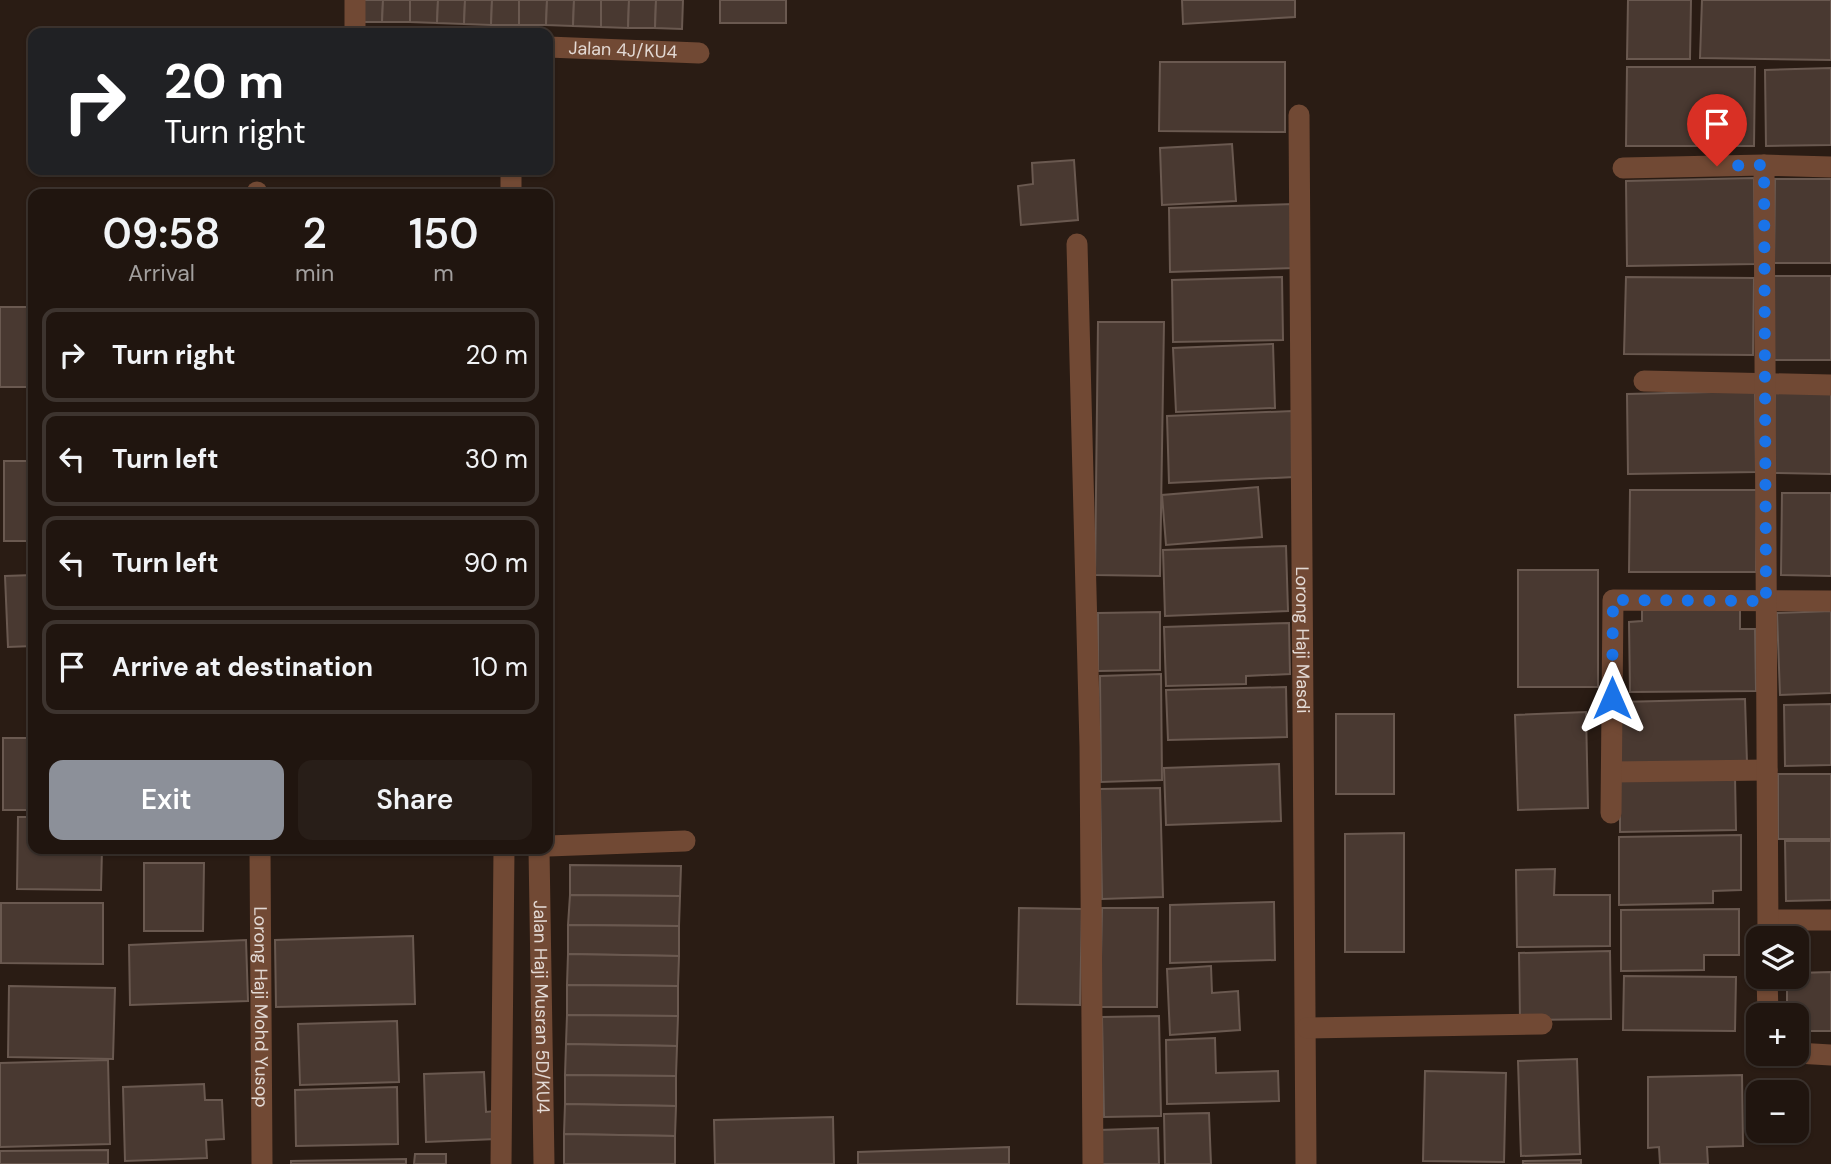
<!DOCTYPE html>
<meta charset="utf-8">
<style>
:root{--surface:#20150f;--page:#281e18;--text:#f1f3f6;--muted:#a29f9e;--line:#3d342f;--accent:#8c9099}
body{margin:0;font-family:"DM Sans",sans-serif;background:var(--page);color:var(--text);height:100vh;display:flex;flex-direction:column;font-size:26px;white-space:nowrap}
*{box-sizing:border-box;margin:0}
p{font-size:23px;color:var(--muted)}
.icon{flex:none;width:38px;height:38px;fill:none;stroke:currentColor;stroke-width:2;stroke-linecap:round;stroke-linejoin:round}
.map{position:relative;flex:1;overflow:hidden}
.side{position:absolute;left:28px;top:189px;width:525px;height:665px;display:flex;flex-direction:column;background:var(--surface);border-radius:14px;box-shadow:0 2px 5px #0004,0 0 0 2px var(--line)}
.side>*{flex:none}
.guide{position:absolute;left:28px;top:28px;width:525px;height:147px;border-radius:14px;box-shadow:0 2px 5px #0004,0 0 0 2px var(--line);background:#202124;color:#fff;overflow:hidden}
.buttons{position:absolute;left:1746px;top:926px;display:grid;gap:14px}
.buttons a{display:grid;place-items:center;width:63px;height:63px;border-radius:14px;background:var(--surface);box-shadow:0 2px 5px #0004,0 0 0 2px var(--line);font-size:35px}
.pin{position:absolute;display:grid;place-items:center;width:60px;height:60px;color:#fff;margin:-72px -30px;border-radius:50% 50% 50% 0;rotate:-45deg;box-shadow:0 0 7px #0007}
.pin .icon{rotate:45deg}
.me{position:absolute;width:77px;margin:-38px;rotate:0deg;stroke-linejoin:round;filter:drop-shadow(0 0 5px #0008)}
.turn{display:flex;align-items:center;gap:24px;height:147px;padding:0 21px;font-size:32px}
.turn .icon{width:91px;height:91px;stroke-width:2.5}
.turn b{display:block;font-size:49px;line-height:60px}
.eta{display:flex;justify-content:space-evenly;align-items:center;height:119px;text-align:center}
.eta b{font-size:42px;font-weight:600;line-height:49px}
.primary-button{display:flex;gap:14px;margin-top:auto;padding:14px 21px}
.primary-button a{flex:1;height:80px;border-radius:14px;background:var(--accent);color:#fff;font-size:28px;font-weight:600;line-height:80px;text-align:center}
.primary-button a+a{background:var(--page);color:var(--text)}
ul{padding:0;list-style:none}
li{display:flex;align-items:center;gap:21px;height:94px;margin:0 14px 10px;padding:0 7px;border:4px solid var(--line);border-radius:14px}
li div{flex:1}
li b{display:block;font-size:26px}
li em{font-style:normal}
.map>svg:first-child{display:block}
.building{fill:#493931;stroke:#6a5950;stroke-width:2}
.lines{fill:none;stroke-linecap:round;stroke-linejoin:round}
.street{stroke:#714934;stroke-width:21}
.route{stroke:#1a73e8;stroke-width:12;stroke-dasharray:0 21.6}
.labels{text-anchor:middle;stroke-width:7;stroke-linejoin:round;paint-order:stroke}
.street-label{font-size:18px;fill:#e3d9d4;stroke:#20130b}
</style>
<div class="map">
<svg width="1831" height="1164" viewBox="0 0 1831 1164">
<rect width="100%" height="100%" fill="#2a1c14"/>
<g class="building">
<path d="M356,0h27l-1,22h-27z"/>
<path d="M383,0h27v22h-28z"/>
<path d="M410,0h28l-1,23 -27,-1z"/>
<path d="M438,0h27l-1,24 -27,-1z"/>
<path d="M465,0h27l-1,25 -27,-1z"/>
<path d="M492,0h27v25h-28z"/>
<path d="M519,0h28l-1,25h-27z"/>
<path d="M547,0h27l-1,26 -27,-1z"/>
<path d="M574,0h27v27l-28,-1z"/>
<path d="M601,0h28l-1,28 -27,-1z"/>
<path d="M629,0h27l-1,28h-27z"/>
<path d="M656,0h27l-1,29 -27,-1z"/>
<rect x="720" y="0" width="66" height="23"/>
<path d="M1182,0h113v17l-112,7z"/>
<path d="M1628,0h63l-1,59h-63z"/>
<path d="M1702,0h129v60l-131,-2z"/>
<path d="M1160,62h125v70l-126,-1z"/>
<path d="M1627,67h128l-1,79h-128z"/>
<path d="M1831,68v77l-65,1 -1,-76z"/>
<path d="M1232,144l4,57 -74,4 -2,-57z"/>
<path d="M1074,160l4,60 -57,5 -3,-39 15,-2 -1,-21z"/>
<path d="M1754,178l1,86 -128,2 -1,-85z"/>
<path d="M1775,179h56v84h-57z"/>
<path d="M1294,204l1,64 -125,4 -1,-64z"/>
<rect x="1771" y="276" width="60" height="84"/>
<path d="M1282,277l1,63 -110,2 -1,-62z"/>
<path d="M1626,277l128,1 -1,77 -129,-1z"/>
<rect x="0" y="307" width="33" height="80"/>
<path d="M1098,322h66l-4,254 -65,-1z"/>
<path d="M1273,344l2,64 -99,4 -3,-64z"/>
<path d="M1775,390l56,1v83l-58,-1z"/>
<path d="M1755,391l1,81 -128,2 -1,-80z"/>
<path d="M1292,411l2,66 -125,6 -2,-67z"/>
<rect x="4" y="461" width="29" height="80"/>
<path d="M1258,487l4,50 -96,8 -4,-50z"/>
<path d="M1630,490h127l-1,82h-127z"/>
<path d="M1782,493h49v83l-50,-1z"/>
<path d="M1286,546l2,65 -123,5 -2,-66z"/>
<rect x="1518" y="570" width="80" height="117"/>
<path d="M33,575v71l-25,1 -3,-71z"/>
<path d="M1740,609v20h15l1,62 -126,1 -1,-70 13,-1v-11z"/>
<path d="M1831,611v82l-51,2 -3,-82z"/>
<path d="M1160,612v58l-62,1v-58z"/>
<path d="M1289,623l1,51 -44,2v8l-80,2 -2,-59z"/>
<path d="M30,653h3v79h-4z"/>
<path d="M1161,674l1,106 -61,2 -1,-106z"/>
<path d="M1286,687l1,50 -119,3 -2,-50z"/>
<path d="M1745,699l2,64 -128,4 -1,-65z"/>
<path d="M1831,704v61l-46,1 -1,-61z"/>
<path d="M1586,712l2,96 -70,2 -3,-95z"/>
<rect x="1336" y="714" width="58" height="80"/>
<rect x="3" y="738" width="30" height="72"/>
<path d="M1279,764l2,57 -115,4 -2,-57z"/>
<rect x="1778" y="774" width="53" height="65"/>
<path d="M1735,776l1,54 -116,2v-55z"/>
<path d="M1160,788l3,109 -61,2 -2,-110z"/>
<path d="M18,817h15v32h69l-1,41 -84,-1z"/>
<path d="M1404,833v119h-59v-118z"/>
<path d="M1741,835v55l-28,1v12l-94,2v-68z"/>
<path d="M1785,841h46v59l-45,1z"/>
<path d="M144,863h60l-1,68h-59z"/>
<path d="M570,865l111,1 -1,30 -110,-1z"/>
<path d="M1555,869l-1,26h56v51l-93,1 -1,-77z"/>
<path d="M570,895l110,1 -1,30 -111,-1z"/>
<path d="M1274,902l1,58 -105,3v-58z"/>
<path d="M1,903h102v61l-102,-1z"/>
<path d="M1019,908l63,1 -2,96 -63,-1z"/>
<path d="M1102,908h56l-1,99h-57z"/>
<path d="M1739,909v46h-35v15l-83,1v-61z"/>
<path d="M568,925l111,1v30l-111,-2z"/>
<path d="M413,936l2,68 -139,3 -1,-67z"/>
<path d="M246,940l2,61 -118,4 -1,-60z"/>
<path d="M1610,951l1,68 -91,1 -1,-67z"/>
<path d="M568,954l111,2 -1,30 -111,-1z"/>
<path d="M1211,966l1,27 26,-2 2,39 -70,5 -3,-66z"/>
<path d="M1831,972v59h-34v-16h-10v-39h10v-3z"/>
<path d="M1624,976l112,1 -1,54 -112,-1z"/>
<path d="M567,985l111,1v30l-111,-1z"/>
<path d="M9,986l106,2 -2,71 -105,-2z"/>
<path d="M567,1015l111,1 -1,30 -111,-2z"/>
<path d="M1159,1016l2,100 -57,1 -2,-100z"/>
<path d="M397,1021l2,61 -99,3 -2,-61z"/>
<path d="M1215,1038l1,35 62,-2 1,30 -112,3 -1,-64z"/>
<path d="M566,1044l111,2 -1,30 -111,-1z"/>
<path d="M1577,1059l3,95 -59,2 -3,-95z"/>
<path d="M108,1060l2,84 -110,3v-84z"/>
<path d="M1425,1071l81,2 -2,89 -81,-1z"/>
<path d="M484,1072l2,40 9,-1 1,28 -70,3 -2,-68z"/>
<path d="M565,1075l111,1v30l-111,-2z"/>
<path d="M1742,1075l1,71 -36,1 1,17h-48l-1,-17 -11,1v-71z"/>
<path d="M204,1084l1,16h17l2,39 -18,1 1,18 -82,3 -2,-74z"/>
<path d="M397,1087l1,57 -102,2 -1,-56z"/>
<path d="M565,1104l111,2 -1,30 -111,-2z"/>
<path d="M1209,1113l2,51h-46l-1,-50z"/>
<path d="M833,1117l1,47h-119l-1,-44z"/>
<path d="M1158,1128l1,36h-59l-1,-34z"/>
<path d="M564,1134l111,2v28h-111z"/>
<path d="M1009,1147v17h-151v-12z"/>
<path d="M108,1150v14h-108v-13z"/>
<path d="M415,1154h31v10h-32z"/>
<path d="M406,1159v5h-115v-3z"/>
<path d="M1581,1160v4h-58v-3z"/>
</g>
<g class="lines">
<g class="street">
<path d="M355,0v33"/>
<path id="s1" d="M548,47l151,6"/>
<path id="s2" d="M1299,115l7,1049"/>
<path d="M1623,168l141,-3"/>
<path d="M257,192v2"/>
<path d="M511,194v-24"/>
<path d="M1077,244l13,502 3,418"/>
<path d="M1644,381l187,4"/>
<path d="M1612,772l155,-2"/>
<path d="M1611,813l2,-213 218,1"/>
<path d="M548,846l137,-5"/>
<path id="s3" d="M260,849l2,315"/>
<path id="s4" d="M539,849l5,315"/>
<path d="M1769,920h62"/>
<path d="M1768,938l-4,-773 67,2"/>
<path d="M1767,976l1,39"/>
<path d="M1307,1028l235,-4"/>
<path d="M1797,1053l34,2"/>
<path d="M501,1164l3,-315"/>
</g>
</g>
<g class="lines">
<path class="route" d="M1612,698l1,-98 153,1 -2,-436 -47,1"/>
</g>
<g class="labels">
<g class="street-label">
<text dy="6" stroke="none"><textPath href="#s1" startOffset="75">Jalan 4J/KU4</textPath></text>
<text dy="6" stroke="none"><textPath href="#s2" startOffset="525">Lorong Haji Masdi</textPath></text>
<text dy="6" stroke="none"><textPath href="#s3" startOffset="158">Lorong Haji Mohd Yusop</textPath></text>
<text dy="6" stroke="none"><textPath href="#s4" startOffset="158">Jalan Haji Musran 5D/KU4</textPath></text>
</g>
</g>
</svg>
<div class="buttons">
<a><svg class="icon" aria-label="layers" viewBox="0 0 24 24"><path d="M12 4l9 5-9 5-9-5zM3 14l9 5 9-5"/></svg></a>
<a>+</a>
<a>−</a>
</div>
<div class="pin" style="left:1717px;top:166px;background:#d93025"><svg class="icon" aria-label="arrive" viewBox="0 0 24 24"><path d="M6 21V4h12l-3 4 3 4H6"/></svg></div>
<svg class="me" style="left:1612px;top:698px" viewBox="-20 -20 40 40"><path d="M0-17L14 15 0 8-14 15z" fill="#1a73e8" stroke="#fff" stroke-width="4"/></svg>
<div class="guide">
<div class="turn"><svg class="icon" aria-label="right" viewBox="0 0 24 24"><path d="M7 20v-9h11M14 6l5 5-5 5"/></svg><div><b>20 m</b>Turn right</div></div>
</div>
<section class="side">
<div class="eta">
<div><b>09:58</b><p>Arrival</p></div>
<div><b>2</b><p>min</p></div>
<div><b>150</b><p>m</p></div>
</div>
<ul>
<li><svg class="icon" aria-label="right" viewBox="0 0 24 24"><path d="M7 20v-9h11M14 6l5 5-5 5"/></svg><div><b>Turn right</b></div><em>20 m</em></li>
<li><svg class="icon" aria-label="left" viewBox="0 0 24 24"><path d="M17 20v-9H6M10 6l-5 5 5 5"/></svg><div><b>Turn left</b></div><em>30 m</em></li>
<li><svg class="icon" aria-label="left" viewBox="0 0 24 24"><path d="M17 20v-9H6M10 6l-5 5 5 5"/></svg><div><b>Turn left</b></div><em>90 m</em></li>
<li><svg class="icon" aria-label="arrive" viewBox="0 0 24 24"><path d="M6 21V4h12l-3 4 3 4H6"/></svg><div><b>Arrive at destination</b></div><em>10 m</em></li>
</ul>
<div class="primary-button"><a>Exit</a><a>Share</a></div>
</section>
</div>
